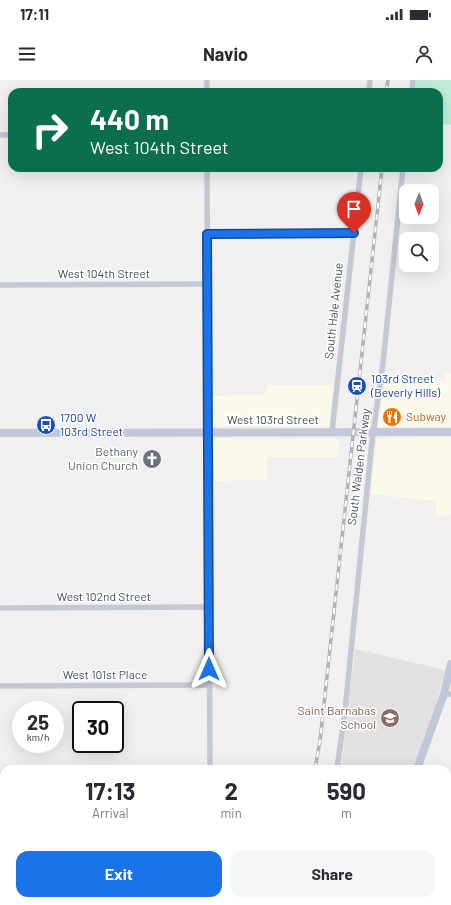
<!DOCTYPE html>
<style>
:root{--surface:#fff;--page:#f7f7f7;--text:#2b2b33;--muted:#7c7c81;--accent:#1a73e8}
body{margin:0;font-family:Barlow,sans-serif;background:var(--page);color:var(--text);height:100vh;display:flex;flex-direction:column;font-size:15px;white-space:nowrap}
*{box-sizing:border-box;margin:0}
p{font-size:13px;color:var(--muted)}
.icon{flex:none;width:22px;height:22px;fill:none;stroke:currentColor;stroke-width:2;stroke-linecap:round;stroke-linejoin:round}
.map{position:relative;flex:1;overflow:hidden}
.panel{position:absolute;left:0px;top:685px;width:451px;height:140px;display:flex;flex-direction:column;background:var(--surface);border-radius:12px 12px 0 0;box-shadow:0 4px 16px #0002}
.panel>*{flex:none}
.top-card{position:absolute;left:8px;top:8px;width:435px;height:84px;border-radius:12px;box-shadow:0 4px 16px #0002;background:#0b6e4f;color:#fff;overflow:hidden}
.needle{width:26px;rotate:181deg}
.controls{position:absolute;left:399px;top:104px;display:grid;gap:8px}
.controls a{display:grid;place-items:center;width:40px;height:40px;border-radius:8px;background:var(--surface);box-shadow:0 4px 16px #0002;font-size:20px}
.speed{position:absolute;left:12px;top:621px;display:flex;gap:8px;font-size:20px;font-weight:700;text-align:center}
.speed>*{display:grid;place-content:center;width:52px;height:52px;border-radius:50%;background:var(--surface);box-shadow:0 4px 16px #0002;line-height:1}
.speed small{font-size:10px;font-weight:400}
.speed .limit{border:2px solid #111;border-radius:6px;background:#fff;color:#111}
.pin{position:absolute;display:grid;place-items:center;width:34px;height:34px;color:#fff;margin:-41px -17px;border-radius:50% 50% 50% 0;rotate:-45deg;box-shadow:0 0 4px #0007}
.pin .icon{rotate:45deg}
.me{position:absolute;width:44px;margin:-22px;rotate:0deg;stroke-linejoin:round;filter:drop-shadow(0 0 3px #0008)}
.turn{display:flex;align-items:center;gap:14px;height:84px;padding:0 16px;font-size:18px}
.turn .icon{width:52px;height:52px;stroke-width:2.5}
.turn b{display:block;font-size:28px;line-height:34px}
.eta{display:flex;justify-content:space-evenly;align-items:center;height:68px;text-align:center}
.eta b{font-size:24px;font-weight:700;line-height:28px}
.primary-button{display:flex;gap:8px;margin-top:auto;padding:8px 16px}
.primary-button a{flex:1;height:46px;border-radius:12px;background:var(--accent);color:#fff;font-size:16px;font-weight:700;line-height:46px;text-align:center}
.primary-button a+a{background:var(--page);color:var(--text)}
.status{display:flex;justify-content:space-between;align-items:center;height:28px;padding:0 20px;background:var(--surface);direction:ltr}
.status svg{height:11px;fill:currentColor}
header{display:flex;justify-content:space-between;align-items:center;height:52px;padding:0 16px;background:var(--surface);font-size:18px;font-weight:700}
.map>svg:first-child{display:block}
.commercial{fill:#fbf9e9}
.education{fill:#e2e0e0}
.green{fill:#bfedd8}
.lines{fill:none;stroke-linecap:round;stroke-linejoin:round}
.street{stroke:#c3c8d3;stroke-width:5.5}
.secondary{stroke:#c2c8d7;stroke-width:8}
.rail-casing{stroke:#b1b3b9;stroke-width:3.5}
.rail{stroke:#fff;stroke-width:2;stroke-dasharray:6;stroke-linecap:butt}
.route-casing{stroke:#114b97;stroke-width:10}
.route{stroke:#1a73e8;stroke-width:7}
.labels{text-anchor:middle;stroke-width:3;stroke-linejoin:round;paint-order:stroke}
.street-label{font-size:12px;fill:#474f5b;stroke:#fff}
.transit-label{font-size:12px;fill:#164399;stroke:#fff;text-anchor:start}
.food-label{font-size:12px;fill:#c56008;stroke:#fff;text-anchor:start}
.worship-label{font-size:12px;fill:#5b616d;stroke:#fff;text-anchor:end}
.education-label{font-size:12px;fill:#785e54;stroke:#fff;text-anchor:end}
</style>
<div class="status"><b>17:11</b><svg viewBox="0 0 49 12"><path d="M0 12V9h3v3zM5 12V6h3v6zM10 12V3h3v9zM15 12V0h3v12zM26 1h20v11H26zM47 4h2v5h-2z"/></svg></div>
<header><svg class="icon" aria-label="menu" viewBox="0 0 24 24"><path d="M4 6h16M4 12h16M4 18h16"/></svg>Navio<svg class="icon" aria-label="person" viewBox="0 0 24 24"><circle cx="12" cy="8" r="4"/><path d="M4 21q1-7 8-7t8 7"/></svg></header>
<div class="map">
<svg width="451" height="825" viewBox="0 0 451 825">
<rect width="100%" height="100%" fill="#f1efef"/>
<g class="commercial">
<path d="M446,293l5,1v52l-73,1 7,-46 60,-1z"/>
<path d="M267,305h66l-4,41h-118v-30l55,-2z"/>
<path d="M377,358h74v77l-15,1v-15l-65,-7z"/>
<path d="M214,359h125l-2,18h-70l-1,23 -52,1z"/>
</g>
<path class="education" d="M355,569l90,21 -10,38 -22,61h-72z"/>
<path class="green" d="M416,0h35v45l-12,-1v-32h-24z"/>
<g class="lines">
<g class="street">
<path d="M207,0v12"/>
<path d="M369,12l1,-12"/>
<path d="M412,12l1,-12"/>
<path d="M0,55h12"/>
<path d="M207,88l3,601"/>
<path d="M207,154l147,-1"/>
<path d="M0,205l207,-1"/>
<path d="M332,352l29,-264"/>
<path d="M0,528l209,-1"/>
<path d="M0,606l209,-1"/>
<path d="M444,614h7"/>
<path d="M337,689l8,-58 27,-270 11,-78 20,-195"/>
<path d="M0,726h4"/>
<path d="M447,752h4"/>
<path d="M211,821v4"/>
</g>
<g class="secondary">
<path d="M0,353l451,-1"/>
<path d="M417,689l27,-75 7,-30"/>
<path d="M366,825v-4"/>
</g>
<defs>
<g id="rail">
<path d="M386,12l2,-12"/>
<path d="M315,689l5,-28 62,-573"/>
<path d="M271,825l2,-4"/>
</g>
</defs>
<use href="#rail" class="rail-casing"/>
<use href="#rail" class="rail"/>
</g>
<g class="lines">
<defs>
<path id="route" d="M209,589l-2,-435 147,-1"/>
</defs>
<use href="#route" class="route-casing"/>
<use href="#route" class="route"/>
</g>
<defs>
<symbol id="station-disc" viewBox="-11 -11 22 22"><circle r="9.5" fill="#1a4fb4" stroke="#fff"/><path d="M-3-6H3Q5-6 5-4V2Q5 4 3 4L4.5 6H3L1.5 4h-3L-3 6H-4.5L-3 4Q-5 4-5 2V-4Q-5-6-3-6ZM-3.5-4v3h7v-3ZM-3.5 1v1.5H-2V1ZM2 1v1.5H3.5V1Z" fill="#fff"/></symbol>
<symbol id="restaurant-disc" viewBox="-11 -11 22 22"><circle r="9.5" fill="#e8710a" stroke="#fff"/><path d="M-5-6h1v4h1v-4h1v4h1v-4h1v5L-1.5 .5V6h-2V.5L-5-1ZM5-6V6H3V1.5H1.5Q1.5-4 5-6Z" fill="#fff"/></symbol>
<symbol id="bus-disc" viewBox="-11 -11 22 22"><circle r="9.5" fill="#1a4fb4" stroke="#fff"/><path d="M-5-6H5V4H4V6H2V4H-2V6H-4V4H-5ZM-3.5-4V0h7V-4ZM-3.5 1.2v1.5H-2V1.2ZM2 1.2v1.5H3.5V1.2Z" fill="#fff"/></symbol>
<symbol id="church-disc" viewBox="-11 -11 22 22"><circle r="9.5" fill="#6b7280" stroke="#fff"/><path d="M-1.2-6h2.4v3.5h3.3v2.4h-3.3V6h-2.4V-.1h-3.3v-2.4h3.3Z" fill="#fff"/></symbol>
<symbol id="school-disc" viewBox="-11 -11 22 22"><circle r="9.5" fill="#8d6e63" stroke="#fff"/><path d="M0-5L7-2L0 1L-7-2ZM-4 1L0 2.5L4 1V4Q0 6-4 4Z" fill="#fff"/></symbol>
</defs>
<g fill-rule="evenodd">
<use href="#station-disc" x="346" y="295" width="22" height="22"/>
<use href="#restaurant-disc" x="381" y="326" width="22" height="22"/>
<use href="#bus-disc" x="35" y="334" width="22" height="22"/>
<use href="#church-disc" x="141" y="368" width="22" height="22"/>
<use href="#school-disc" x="379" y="627" width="22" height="22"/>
</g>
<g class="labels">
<g class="street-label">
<text x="104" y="198">West 104th Street</text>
<text transform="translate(334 231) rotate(-84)" y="4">South Hale Avenue</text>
<text x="273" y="344">West 103rd Street</text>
<text transform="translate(359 387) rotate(-83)" y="4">South Walden Parkway</text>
<text x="104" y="521">West 102nd Street</text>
<text x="105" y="599">West 101st Place</text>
</g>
<g class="transit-label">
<text x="371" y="303">103rd Street<tspan x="371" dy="14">(Beverly Hills)</tspan></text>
<text x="60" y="342">1700 W<tspan x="60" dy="14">103rd Street</tspan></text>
</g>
<g class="food-label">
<text x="406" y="341">Subway</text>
</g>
<g class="worship-label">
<text x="138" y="376">Bethany<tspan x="138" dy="14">Union Church</tspan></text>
</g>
<g class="education-label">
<text x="376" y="635">Saint Barnabas<tspan x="376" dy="14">School</tspan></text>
</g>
</g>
</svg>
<div class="controls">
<a><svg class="needle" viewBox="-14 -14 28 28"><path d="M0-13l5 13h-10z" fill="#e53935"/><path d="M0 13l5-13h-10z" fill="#7c7c81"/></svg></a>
<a><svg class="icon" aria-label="search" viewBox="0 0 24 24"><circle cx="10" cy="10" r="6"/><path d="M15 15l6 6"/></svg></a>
</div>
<div class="speed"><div>25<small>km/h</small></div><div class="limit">30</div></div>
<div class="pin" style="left:354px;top:153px;background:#d93025"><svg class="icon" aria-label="arrive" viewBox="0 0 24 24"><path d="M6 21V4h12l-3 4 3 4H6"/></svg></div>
<svg class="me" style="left:209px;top:589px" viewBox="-20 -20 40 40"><path d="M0-17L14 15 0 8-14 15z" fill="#1a73e8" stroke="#fff" stroke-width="4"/></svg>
<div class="top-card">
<div class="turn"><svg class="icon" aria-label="right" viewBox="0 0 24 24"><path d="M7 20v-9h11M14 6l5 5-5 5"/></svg><div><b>440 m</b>West 104th Street</div></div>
</div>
<section class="panel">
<div class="eta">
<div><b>17:13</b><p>Arrival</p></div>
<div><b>2</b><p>min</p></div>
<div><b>590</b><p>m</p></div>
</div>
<div class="primary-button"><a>Exit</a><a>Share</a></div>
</section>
</div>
